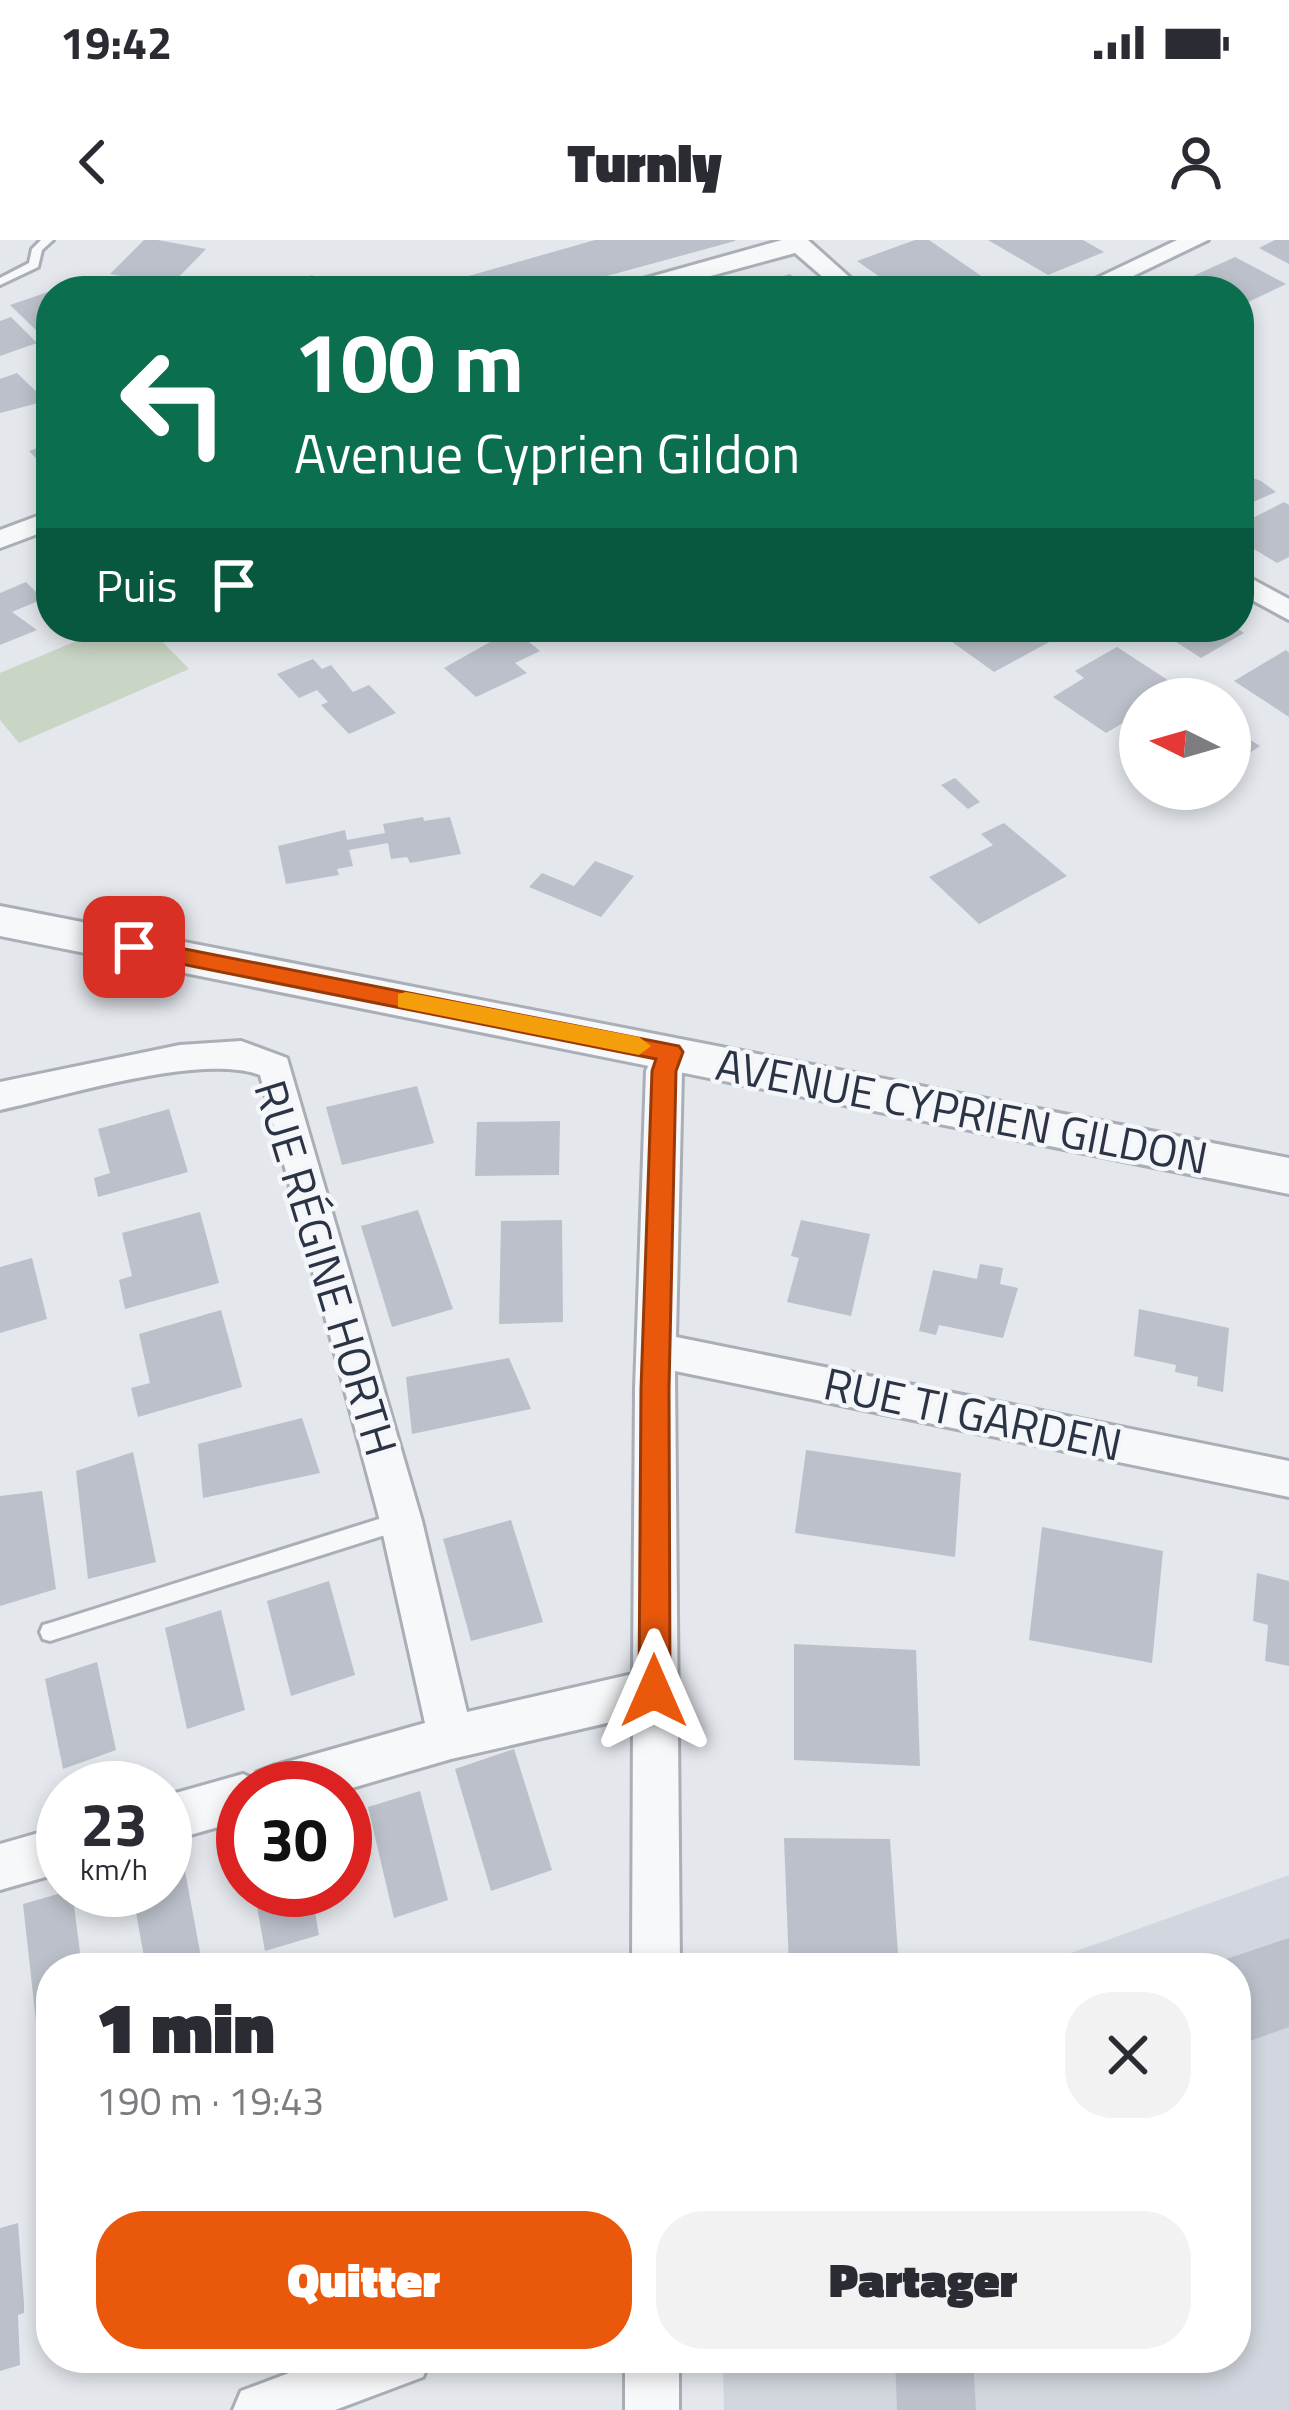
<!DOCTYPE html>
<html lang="fr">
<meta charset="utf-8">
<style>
:root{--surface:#fff;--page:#f2f2f3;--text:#2b2b33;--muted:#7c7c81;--accent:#ea580c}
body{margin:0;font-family:"Titillium Web",sans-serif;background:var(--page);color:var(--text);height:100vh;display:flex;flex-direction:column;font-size:45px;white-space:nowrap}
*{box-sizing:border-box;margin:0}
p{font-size:39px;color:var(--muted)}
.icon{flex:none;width:66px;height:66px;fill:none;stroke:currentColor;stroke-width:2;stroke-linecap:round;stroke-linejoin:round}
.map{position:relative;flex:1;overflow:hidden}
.sheet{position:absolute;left:36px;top:1713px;width:1215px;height:420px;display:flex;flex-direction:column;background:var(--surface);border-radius:48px;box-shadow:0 6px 18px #0003}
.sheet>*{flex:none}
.hud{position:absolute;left:36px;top:36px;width:1218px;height:366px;border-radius:48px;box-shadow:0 6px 18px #0003;background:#0b6e4f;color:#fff;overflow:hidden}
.needle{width:78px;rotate:275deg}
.controls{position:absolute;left:1119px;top:438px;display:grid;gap:24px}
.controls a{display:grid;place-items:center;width:132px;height:132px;border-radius:50%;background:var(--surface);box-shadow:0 6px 18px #0003;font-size:60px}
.speed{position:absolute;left:36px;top:1521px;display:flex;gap:24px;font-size:60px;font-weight:700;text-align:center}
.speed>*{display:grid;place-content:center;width:156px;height:156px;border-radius:50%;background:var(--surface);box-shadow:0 6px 18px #0003;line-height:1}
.speed small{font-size:30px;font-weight:400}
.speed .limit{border:18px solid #d22;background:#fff;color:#111}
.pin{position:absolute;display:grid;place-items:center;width:102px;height:102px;color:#fff;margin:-51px;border-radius:24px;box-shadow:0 6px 18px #0006}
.me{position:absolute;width:132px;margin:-66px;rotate:0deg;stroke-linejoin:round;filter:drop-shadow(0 0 9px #0008)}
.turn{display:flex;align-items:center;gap:42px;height:252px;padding:0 60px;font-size:54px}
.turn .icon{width:156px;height:156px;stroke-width:2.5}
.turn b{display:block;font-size:84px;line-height:102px}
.then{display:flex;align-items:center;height:114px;padding:0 60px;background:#0003;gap:24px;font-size:45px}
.round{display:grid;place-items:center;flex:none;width:126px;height:126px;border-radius:48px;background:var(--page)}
.summary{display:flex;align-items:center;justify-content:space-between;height:204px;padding:0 60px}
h1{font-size:72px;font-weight:800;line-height:90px}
.cta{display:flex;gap:24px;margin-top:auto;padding:24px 60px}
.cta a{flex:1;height:138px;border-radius:48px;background:var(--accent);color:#fff;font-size:48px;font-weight:800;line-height:138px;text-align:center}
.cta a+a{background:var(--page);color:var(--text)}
.status{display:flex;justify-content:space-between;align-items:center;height:84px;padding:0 60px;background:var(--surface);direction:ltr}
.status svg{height:33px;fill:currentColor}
header{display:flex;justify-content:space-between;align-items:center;height:156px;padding:0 60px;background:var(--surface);font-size:54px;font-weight:800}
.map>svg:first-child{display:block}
.built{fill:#d2d6de}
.green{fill:#c9d6c5}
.building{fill:#bbc0ca}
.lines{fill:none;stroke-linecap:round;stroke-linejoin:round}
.service-casing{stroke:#a9aeb7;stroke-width:6}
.minor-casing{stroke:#a9aeb7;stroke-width:6}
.tertiary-casing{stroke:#a9aeb7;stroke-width:6}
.service{fill:#f7f8fa;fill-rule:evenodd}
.minor{fill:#f7f8fa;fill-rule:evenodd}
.tertiary{fill:#f7f8fa;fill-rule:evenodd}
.route{fill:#ea580c;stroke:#983908;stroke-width:3}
.slow{fill:#f59e0b}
.labels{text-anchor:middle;stroke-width:9;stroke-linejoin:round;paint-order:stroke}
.street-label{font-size:45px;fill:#2b3445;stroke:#f4f6f9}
</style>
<div class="status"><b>19:42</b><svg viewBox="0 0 49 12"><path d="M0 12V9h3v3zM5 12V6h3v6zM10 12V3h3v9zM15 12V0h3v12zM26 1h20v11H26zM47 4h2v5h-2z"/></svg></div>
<header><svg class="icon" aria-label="back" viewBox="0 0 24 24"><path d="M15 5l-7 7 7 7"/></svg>Turnly<svg class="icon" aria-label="person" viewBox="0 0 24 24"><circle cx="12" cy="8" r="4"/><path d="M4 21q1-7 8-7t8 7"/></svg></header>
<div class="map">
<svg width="1289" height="2170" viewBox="0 0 1289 2170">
<rect width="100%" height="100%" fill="#e4e7ec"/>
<path class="built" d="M1289,1635v535h-565l-1,-52h513v-390h-207z"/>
<path class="green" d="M110,387h38l41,42 -170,74 -19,-23v-47z"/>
<g class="building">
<path d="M144,0h14l48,9 -35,36 -61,-11z"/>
<path d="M595,0h140v1l-183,50h-73l-14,-14z"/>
<path d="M915,0h14l74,51h-103l-43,-30z"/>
<path d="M988,0h95l21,12 -56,23z"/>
<path d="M1275,0h14v24l-30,-16z"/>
<path d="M1235,17l51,27 -44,21 -3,-14h-23l-25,-14z"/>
<path d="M790,34l20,17h-75v-1z"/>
<path d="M312,35l20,16h-62v-1z"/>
<path d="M51,51v35l-14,5 -27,-26z"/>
<path d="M11,77l26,26 -37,13v-35z"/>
<path d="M17,133l29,28 -46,12v-34z"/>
<path d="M51,203v31l-22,-23z"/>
<path d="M1239,233l22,8 15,11 -37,16z"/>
<path d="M1284,262l5,3v52l-12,6 -38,-23v-15z"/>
<path d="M26,342l17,17 -31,13 25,18 -37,15v-52z"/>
<path d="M945,387h132l-83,45 -57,-41z"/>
<path d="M1153,387h82l9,6 -43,25z"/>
<path d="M513,389l27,22 -25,12 12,10 -51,24 -32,-29z"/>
<path d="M1117,407l63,41 -18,11h-22v14l-34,20 -53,-36 31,-19 -9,-7z"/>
<path d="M1286,410l3,3v64l-55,-36z"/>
<path d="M313,419l9,10 9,-4 22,27 16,-7 27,28 -47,21 -28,-29 7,-3 -11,-12 -18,8 -22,-24z"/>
<path d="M1230,487l30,19 -30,20z"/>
<path d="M955,538l25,24 -12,7 -27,-24z"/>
<path d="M423,577l1,4 26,-4 11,37 -51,9 -3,-6 -16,2 -3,-16 -39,7 4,16 -16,3 2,6 -53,9 -8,-38 67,-16 2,10 38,-7 -2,-9z"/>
<path d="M1004,583l63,53 -88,48 -50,-47 64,-32 -12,-11z"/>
<path d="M595,621l39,15 -33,41 -72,-30 13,-14 32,13z"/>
<path d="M417,846l17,57 -92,22 -16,-58z"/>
<path d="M169,869l19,63 -90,25 -4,-19 16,-5 -12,-44z"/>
<path d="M560,881l-1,54 -84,1 2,-54z"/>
<path d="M418,970l35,99 -61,18 -31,-101z"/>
<path d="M200,972l19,71 -94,26 -6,-29 13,-4 -10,-43z"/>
<path d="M562,980l1,102 -64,2 2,-103z"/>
<path d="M801,980l69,14 -19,82 -64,-14 12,-44 -8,-2z"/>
<path d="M32,1018l15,61 -47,14v-66z"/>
<path d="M980,1024l23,4 -3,16 18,4 -15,50 -64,-13 -3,10 -17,-4 14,-61 44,9z"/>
<path d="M1139,1069l90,19 -6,64 -26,-6 1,-9 -23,-5 1,-7 -42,-9z"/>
<path d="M221,1070l21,77 -104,30 -7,-29 19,-5 -11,-49z"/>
<path d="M509,1118l22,51 -119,25 -6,-57z"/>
<path d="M302,1178l18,55 -117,25 -5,-54z"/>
<path d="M806,1210l155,23 -6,84 -160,-24z"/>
<path d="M133,1212l23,110 -68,17 -12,-108z"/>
<path d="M42,1251l14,98 -56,17v-110z"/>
<path d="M511,1280l32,102 -72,19 -28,-102z"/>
<path d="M1042,1287l121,24 -11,112 -123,-23z"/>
<path d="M1257,1333l32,8v85l-24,-5 3,-36 -15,-4z"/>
<path d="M329,1341l26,94 -64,21 -24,-95z"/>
<path d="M221,1370l24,100 -58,19 -22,-101z"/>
<path d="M794,1404l122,6 4,116 -126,-6z"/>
<path d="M97,1422l19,88 -53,19 -18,-90z"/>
<path d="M514,1509l38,121 -61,21 -36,-122z"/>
<path d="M420,1551l28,109 -54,18 -26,-111z"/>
<path d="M784,1598l106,1 9,129h-110z"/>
<path d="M182,1615l21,113h-57l-14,-78h33v-30z"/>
<path d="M72,1650l10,78h-31v49l-15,4 -13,-117z"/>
<path d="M254,1650h57l8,45 -54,16z"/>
<path d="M1289,1698v89l-53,19v-78l-34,-1z"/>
<path d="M18,1983l6,81v9l-6,2 2,50 -20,6v-143z"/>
<path d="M895,2118h78l3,52h-79z"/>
</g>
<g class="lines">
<defs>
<g id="service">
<path d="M41,0h12l-11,10 -4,17 -38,18v-7l29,-15 3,-14z"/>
<path d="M401,1272l7,3 3,6 -3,6 -7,3 -351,111 -7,-2 -3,-7 3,-7 7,-2z"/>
</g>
<g id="minor">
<path d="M782,0h26l57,51h-26l-44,-38 -140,38h-40l3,-5z"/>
<path d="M1177,0h31l-106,51h-32z"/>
<path d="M51,271v18l-51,19v-18z"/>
<path d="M1239,332l50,27v21l-50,-27z"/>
<path d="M670,799l12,4 6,9 -6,19 -6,266 613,124v36l-614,-126 5,597h-48l1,-251 -182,42 -106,31 -102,-2v32l-78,22v-46l78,-22 11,5 3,-7 16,-6 152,-43 -45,-202 -120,-446c-59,-22 -195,21 -260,35v-28l180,-37 61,-4 46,17 135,463 45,191 166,-38 2,-285 11,-318 12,-28z"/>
<path d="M63,1586v46l-63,18v-46z"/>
<path d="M329,2118h102l-8,19 -88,33h-102l8,-19z"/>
<rect x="625" y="2118" width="54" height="52"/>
</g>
<path id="tertiary" d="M0,666l1289,252v36l-1289,-258z"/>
</defs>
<use href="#service" class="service-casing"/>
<use href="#minor" class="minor-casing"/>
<use href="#tertiary" class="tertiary-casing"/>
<use href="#service" class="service"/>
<use href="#minor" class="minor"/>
<use href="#tertiary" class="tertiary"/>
</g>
<path class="route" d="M134,699l545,107 4,6 -7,19 -7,318 1,302 -5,11 -11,4 -11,-4 -4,-11 2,-302 11,-318 4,-12 -530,-106 -4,-6z"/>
<path class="slow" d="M406,752l233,45 12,9 -12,9 -241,-48v-13z"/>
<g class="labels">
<g class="street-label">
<text transform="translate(962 871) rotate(11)" y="16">AVENUE CYPRIEN GILDON</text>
<text transform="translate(326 1028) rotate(73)" y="16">RUE RÉGINE HORTH</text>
<text transform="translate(973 1174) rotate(12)" y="16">RUE TI GARDEN</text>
</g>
</g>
</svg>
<div class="controls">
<a><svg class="needle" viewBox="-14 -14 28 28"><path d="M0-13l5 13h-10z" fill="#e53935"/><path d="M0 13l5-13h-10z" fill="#7c7c81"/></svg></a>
</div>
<div class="speed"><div>23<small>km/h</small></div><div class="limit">30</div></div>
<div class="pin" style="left:134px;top:707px;background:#d93025"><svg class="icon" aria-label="arrive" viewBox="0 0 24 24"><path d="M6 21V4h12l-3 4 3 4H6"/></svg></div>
<svg class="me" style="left:654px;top:1451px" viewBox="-20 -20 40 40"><path d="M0-17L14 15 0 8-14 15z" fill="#ea580c" stroke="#fff" stroke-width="4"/></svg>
<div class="hud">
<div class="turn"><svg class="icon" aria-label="left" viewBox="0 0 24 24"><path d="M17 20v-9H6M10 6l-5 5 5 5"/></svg><div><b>100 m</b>Avenue Cyprien Gildon</div></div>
<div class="then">Puis<svg class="icon" aria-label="arrive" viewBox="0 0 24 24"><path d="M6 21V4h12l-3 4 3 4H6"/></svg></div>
</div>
<section class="sheet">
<div class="summary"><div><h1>1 min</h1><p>190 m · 19:43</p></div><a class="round"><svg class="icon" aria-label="close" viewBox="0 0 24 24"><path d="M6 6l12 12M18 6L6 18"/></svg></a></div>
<div class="cta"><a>Quitter</a><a>Partager</a></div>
</section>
</div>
